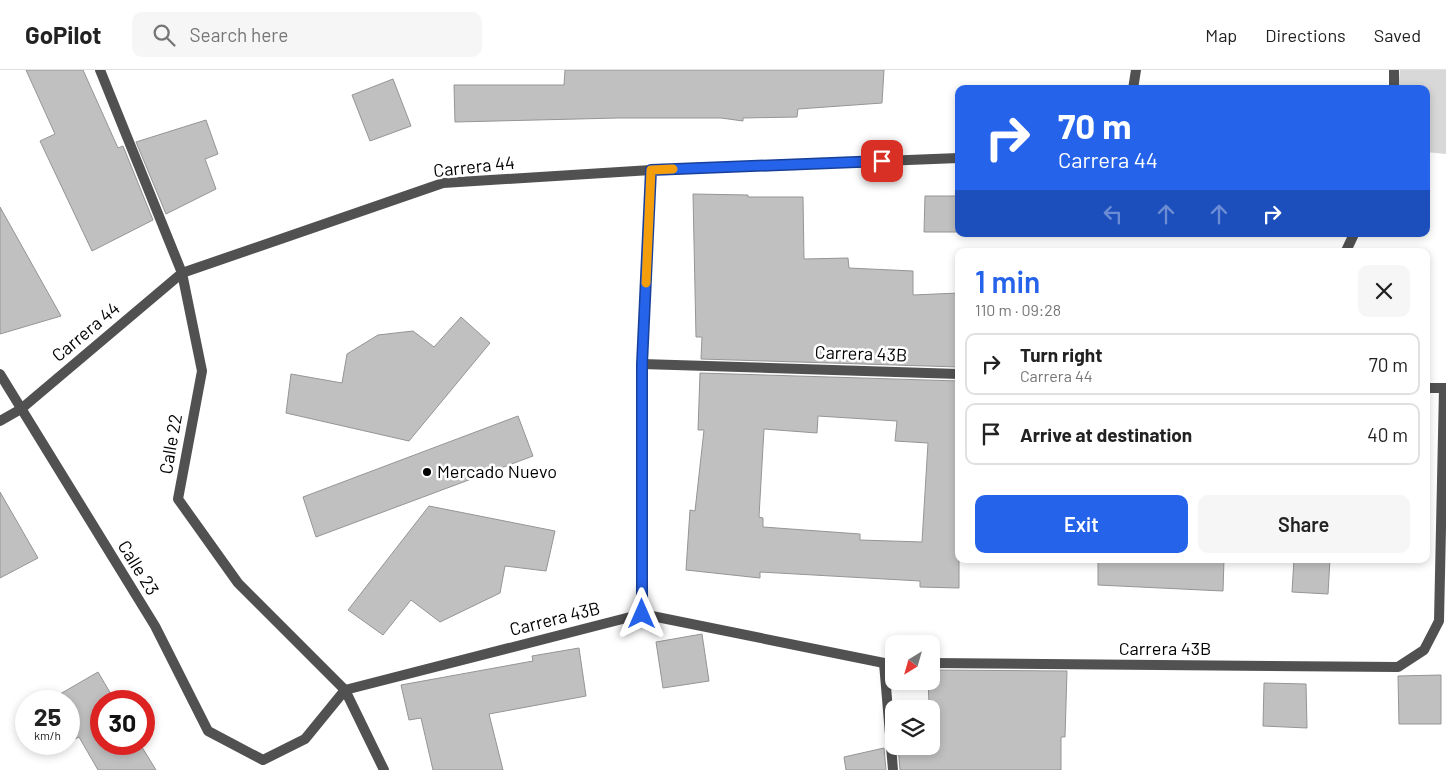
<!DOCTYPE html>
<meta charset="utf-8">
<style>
:root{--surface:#fff;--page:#f6f6f6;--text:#222;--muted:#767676;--line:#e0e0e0;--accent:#2563eb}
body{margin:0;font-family:Barlow,sans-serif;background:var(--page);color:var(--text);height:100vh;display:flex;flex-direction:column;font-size:19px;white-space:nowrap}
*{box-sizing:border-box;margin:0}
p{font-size:16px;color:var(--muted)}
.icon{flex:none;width:28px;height:28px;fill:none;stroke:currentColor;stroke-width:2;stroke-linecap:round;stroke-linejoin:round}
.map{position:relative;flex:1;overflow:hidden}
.panel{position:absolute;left:955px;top:178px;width:475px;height:315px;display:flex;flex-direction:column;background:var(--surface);border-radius:10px;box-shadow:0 2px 8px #0003}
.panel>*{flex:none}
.guide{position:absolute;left:955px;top:15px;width:475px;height:152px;border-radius:10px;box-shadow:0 2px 8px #0003;background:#2563eb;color:#fff;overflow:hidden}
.needle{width:32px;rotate:217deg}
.tools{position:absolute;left:885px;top:565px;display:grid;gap:10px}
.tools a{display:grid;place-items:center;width:55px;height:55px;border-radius:10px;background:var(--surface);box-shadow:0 2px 8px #0003;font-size:25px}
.speed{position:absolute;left:15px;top:620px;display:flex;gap:10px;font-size:25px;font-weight:700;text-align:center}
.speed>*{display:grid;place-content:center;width:65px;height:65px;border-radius:50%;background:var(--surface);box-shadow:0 2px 8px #0003;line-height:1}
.speed small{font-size:12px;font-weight:400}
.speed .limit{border:8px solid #d22;background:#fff;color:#111}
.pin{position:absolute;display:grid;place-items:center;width:42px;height:42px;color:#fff;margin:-21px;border-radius:10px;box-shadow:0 2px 8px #0006}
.me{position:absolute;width:55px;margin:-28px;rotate:0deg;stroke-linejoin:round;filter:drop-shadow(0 0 4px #0008)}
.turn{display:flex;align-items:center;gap:18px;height:105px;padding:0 20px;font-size:22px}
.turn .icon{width:65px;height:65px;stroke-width:2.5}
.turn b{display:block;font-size:35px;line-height:42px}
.lanes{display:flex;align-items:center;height:48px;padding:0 20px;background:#0003;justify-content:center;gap:25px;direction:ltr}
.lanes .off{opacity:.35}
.round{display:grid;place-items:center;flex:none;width:52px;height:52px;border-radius:10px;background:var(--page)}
.head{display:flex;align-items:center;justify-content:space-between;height:85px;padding:0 20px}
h1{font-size:30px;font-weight:600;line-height:38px;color:var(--accent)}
.primary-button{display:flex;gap:10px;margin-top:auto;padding:10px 20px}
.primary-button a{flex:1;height:58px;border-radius:10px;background:var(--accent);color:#fff;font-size:20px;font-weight:600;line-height:58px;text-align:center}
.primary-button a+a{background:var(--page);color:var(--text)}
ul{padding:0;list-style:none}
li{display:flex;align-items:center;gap:15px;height:62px;margin:0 10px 8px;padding:0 10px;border:2px solid var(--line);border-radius:10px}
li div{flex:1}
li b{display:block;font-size:19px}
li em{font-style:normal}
header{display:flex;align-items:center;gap:30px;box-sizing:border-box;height:70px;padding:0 25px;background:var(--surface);border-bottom:1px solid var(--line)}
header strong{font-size:24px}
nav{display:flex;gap:28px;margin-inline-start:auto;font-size:18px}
.search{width:350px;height:45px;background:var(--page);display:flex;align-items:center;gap:12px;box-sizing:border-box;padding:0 18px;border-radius:10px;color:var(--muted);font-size:19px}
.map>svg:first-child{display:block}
.green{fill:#d8d8d8}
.building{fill:#c0c0c0;stroke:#959595;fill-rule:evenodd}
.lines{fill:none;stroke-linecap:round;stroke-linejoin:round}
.street{stroke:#515151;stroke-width:10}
.route-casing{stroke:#184099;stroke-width:12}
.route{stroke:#2563eb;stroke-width:9}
.slow{stroke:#f59e0b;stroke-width:9}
.poi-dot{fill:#000;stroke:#fff;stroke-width:2}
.labels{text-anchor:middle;stroke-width:5;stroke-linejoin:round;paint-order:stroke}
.street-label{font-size:18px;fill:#000;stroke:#fff}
.poi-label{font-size:18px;fill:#000;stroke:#fff;text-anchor:start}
</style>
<header>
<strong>GoPilot</strong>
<div class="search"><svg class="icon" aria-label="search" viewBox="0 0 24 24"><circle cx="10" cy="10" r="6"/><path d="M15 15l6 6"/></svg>Search here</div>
<nav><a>Map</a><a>Directions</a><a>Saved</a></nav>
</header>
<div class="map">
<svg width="1446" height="700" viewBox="0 0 1446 700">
<rect width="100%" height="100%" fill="#fff"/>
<path class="green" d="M1400,0h46v84l-20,-2v-63h-28z"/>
<g class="building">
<path d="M26,0h57l35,78 5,-2 30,74 -61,31 -52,-110 15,-7z"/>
<path d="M565,0h319l-2,33 -84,6 -1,8 -54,1v3l-22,-3h-103l-163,4 -1,-37h110z"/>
<path d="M393,9l18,47 -41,15 -18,-46z"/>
<path d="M206,50l12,34 -13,5 11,30 -50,25 -30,-72z"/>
<path d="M693,124l55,1v2h55l1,62 44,-1 1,10 64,3v24l46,-2v74l-258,-8 1,-22h-6z"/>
<path d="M925,126h34v36h-35z"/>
<path d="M0,137l61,109 -61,18z"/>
<path d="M461,247l29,26 -81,98 -123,-28 5,-39 51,9 5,-29 31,-19 35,-4 21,16z"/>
<path d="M700,303l259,8v207l-39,-1v-6l-160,-9v6l-74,-8 4,-60 5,1 9,-81h-6zM818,346l79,5 -2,20 33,2 -6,99 -62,-2v-6l-97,-7v-9l-4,-1 5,-88 53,4z"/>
<path d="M518,346l15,40 -217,81 -13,-40z"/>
<path d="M0,422l38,66 -38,20z"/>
<path d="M429,436l126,25 -9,40 -41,-5 -5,27 -60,29 -29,-22 -28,35 -35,-25z"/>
<path d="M1098,489h126l-1,32 -125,-6z"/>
<path d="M1294,489h36l-2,35 -36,-2z"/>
<path d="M702,564l7,47 -46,7 -7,-46z"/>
<path d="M579,578l7,48 -97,18 14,56h-70l-12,-52 -12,2 -8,-35 132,-24 -1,-5z"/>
<path d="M931,600l136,1 -2,66h-4v33h-161l-2,-24h33l-3,-65h3z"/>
<path d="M98,602l17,29h-14v43h39l16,26h-58l-19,-33 -10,5v-41h-21z"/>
<path d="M1441,605v49h-42l-1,-48z"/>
<path d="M1264,613l42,1 1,44 -44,-2z"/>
<path d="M884,678l2,22h-40l-2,-13z"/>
</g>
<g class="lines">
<g class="street">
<path d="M100,0l82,203 20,98 -24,128 60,84 107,107 39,80"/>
<path d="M1133,19l3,-19"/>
<path d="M1394,19v-19"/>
<path d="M1346,181l8,-17"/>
<path d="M642,294l317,10"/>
<path d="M0,304l155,252 53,105 55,29 42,-21 40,-49 297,-76 242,49h10"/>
<path d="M1426,318h20"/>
<path d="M0,351l21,-12 161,-136 261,-90 208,-13 308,-12"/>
<path d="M642,544v-250l9,-194"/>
<path d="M884,593l9,107"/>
<path d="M931,593l467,4 26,-17 15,-29 5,-233"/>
</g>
</g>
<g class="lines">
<defs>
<path id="route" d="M642,544v-250l9,-194 231,-9"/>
</defs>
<use href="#route" class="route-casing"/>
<use href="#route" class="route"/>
<path class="slow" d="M646,213l5,-113 22,-1"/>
</g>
<circle class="poi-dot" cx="427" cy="402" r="5"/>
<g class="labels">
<g class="street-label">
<text transform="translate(474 97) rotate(-6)" y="6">Carrera 44</text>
<text transform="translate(86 262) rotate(-40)" y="6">Carrera 44</text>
<text transform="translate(861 284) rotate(2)" y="6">Carrera 43B</text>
<text transform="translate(171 374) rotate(-80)" y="6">Calle 22</text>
<text transform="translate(138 498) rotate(58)" y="6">Calle 23</text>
<text transform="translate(555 549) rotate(-14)" y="6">Carrera 43B</text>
<text x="1165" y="585">Carrera 43B</text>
</g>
<g class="poi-label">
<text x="437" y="408">Mercado Nuevo</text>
</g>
</g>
</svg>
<div class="tools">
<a><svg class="needle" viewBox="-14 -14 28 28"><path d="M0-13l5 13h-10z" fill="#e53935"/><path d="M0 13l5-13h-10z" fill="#767676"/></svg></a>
<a><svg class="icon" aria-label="layers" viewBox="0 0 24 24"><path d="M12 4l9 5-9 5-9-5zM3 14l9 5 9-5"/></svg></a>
</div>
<div class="speed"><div>25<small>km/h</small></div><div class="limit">30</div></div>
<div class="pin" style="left:882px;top:91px;background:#d93025"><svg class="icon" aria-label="arrive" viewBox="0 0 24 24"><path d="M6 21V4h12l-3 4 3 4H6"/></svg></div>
<svg class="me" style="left:642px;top:544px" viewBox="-20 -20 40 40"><path d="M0-17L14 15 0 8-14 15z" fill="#2563eb" stroke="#fff" stroke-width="4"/></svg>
<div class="guide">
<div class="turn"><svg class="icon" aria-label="right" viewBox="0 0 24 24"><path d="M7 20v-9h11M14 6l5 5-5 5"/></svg><div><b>70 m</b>Carrera 44</div></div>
<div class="lanes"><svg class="icon off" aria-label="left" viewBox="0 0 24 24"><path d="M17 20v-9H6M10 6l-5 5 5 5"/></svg><svg class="icon off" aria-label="ahead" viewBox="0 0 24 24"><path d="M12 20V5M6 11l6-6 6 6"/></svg><svg class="icon off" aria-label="ahead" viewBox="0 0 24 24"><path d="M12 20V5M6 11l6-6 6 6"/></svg><svg class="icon" aria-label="right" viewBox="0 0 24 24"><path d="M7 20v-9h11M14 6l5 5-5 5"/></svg></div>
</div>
<section class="panel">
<div class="head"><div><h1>1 min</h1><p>110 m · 09:28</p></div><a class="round"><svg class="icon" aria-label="close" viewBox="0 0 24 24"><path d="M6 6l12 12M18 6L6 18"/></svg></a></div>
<ul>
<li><svg class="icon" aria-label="right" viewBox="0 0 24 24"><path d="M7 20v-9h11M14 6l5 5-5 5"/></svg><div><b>Turn right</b><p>Carrera 44</p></div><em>70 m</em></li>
<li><svg class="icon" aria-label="arrive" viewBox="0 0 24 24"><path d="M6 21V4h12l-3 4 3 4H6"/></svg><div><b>Arrive at destination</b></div><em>40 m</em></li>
</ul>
<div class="primary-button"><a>Exit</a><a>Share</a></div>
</section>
</div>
